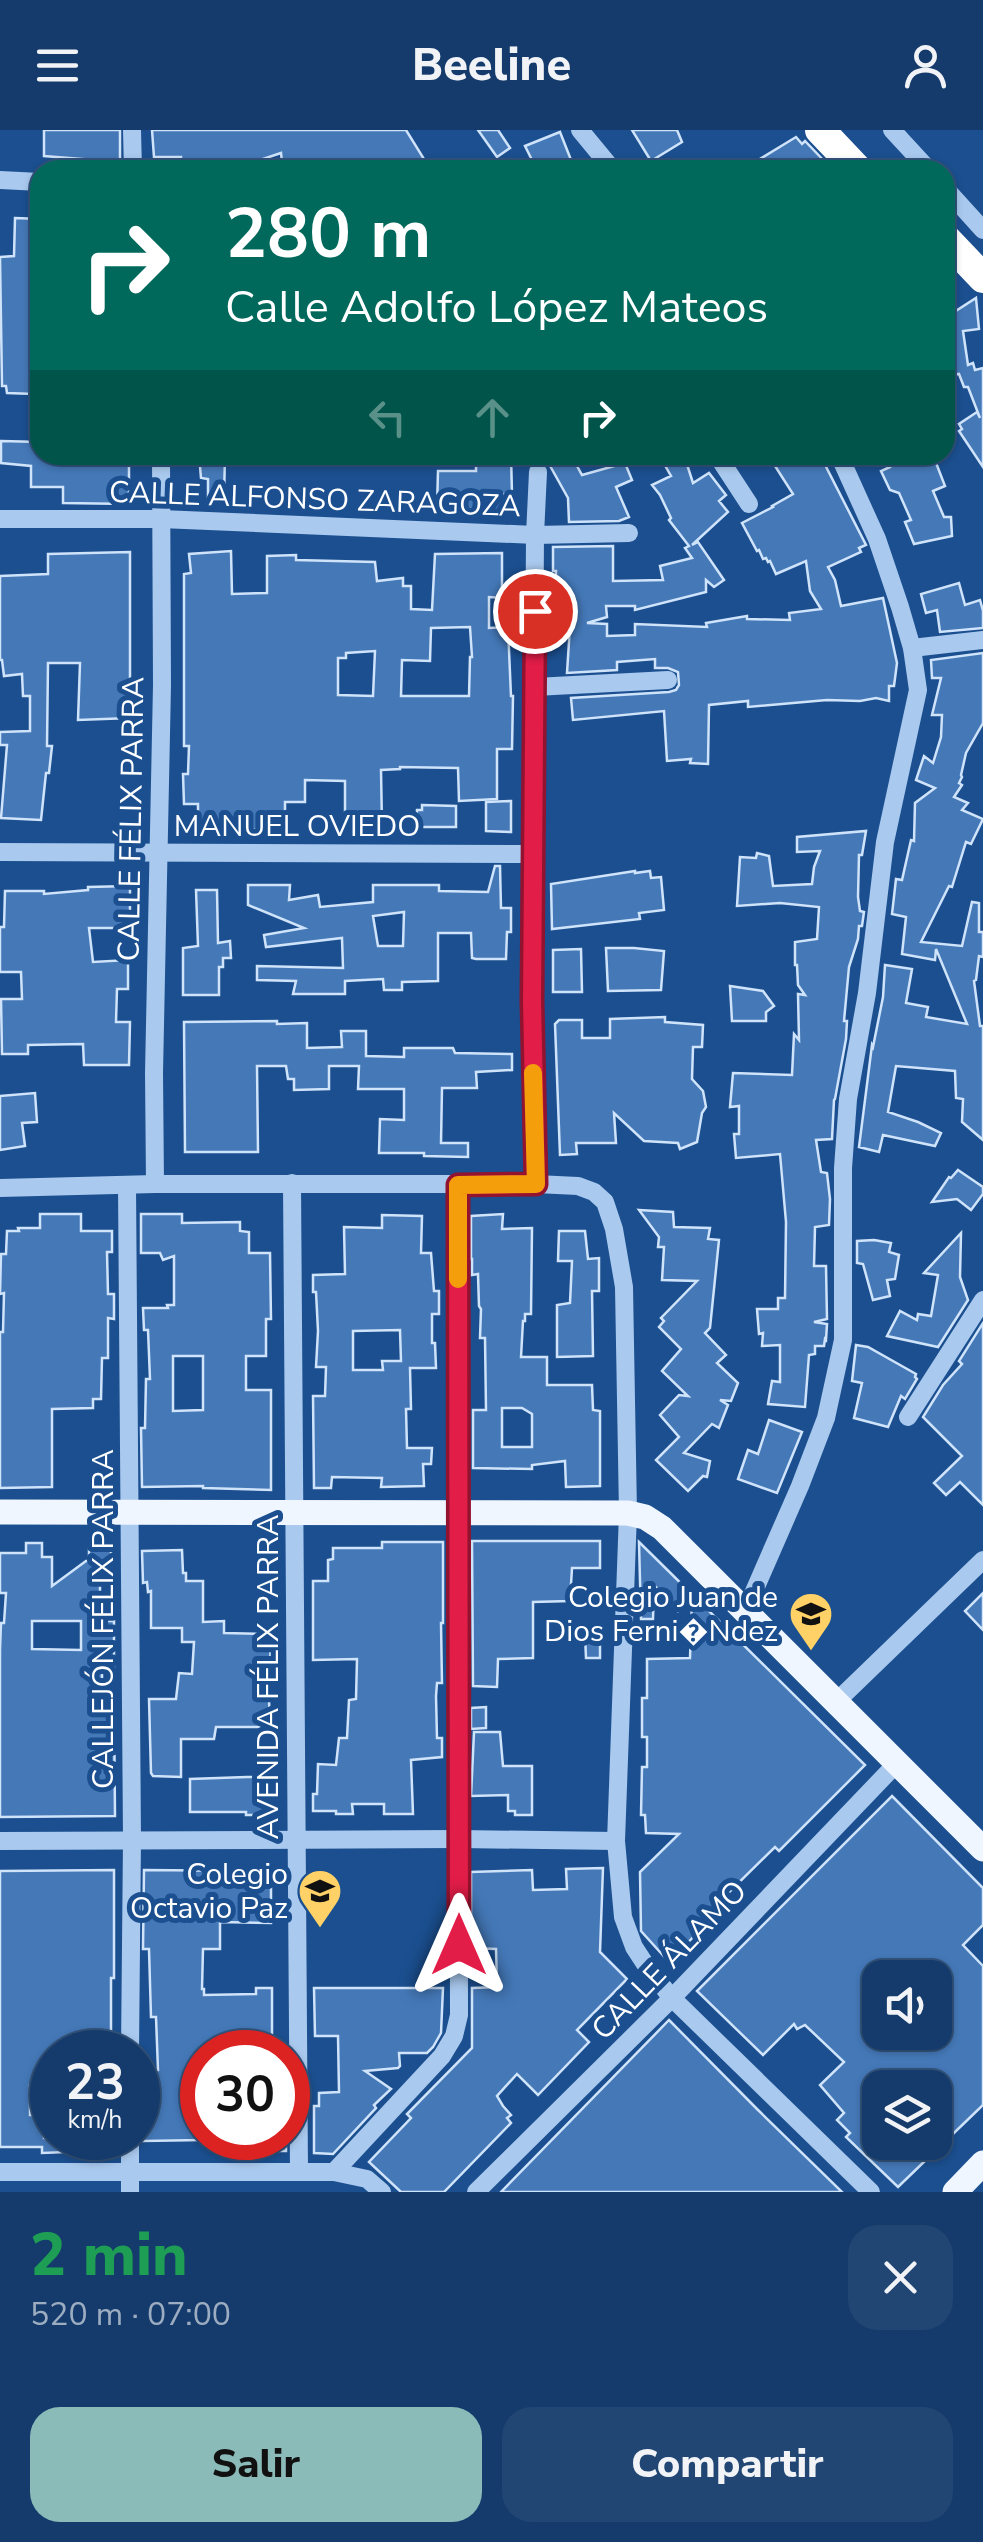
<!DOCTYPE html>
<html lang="es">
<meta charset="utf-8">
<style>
:root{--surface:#143b6b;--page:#214673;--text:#f1f3f6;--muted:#9dadc1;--line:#33557e;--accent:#8bbbb9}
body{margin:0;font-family:"Nunito Sans",sans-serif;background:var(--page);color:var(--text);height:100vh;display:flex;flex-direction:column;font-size:38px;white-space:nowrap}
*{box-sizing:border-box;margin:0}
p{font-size:32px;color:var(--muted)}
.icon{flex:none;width:55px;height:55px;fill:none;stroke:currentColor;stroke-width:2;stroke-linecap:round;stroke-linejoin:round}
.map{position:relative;height:2062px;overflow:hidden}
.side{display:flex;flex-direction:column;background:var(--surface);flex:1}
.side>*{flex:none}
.hud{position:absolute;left:30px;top:30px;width:925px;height:305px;border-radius:30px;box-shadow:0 2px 8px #0004,0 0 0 2px var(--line);background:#00695c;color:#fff;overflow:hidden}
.fabs{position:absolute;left:862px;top:1830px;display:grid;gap:20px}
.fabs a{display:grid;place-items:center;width:90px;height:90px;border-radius:20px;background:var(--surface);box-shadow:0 2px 8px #0004,0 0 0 2px var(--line);font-size:50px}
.speed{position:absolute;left:30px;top:1900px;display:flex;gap:20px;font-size:50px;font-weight:700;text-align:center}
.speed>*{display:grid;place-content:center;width:130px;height:130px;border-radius:50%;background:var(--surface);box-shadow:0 2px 8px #0004,0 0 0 2px var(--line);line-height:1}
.speed small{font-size:25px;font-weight:400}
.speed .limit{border:15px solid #d22;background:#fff;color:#111}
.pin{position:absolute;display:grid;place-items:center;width:85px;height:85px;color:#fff;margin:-42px;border:5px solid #fff;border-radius:50%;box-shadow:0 2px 10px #0007}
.me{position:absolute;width:110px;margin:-55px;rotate:0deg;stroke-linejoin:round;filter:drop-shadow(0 0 8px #0008)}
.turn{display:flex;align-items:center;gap:35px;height:210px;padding:0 30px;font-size:45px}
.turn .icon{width:130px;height:130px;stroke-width:2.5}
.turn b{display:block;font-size:70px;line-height:85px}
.lanes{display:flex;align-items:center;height:95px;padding:0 30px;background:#0003;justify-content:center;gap:50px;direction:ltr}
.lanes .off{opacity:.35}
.round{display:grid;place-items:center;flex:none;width:105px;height:105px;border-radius:30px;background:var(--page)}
.summary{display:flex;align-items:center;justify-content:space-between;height:170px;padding:0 30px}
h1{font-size:60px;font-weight:800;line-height:75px;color:#1e9e55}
.action{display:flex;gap:20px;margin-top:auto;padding:20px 30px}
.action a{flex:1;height:115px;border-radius:30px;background:var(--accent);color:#111;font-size:40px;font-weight:800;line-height:115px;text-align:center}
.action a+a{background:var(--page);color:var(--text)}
header{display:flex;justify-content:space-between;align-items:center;height:130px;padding:0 30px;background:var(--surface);font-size:45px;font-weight:800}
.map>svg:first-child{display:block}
.building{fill:#4478b7;stroke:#cfe3fa;stroke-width:2.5;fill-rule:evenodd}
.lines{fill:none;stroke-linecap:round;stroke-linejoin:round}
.minor{stroke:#a9c9ee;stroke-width:18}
.major{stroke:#f0f6ff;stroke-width:25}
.highway{stroke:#fff;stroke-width:30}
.route-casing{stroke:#92132f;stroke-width:25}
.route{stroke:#e11d48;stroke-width:18}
.slow{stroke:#f59e0b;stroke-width:18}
.labels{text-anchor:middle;stroke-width:10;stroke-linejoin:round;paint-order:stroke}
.street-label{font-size:30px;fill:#fff;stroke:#1b4f8f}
.poi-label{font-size:30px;fill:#fff;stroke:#1b4f8f;text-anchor:end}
</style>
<header><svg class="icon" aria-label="menu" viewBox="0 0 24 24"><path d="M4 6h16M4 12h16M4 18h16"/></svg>Beeline<svg class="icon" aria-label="person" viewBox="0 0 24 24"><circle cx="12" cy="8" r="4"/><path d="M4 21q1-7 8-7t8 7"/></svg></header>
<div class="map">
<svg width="983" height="2062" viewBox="0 0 983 2062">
<rect width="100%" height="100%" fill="#1b4f8f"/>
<g class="building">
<path d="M44,0h76v32l-76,-6z"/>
<path d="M152,0h254l18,29 -17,11h-69v-3l-55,3 -2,-17 -24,8 -29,-1v8l-47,-1v-10h-27z"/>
<path d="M478,0h20l12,18 -13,9z"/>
<path d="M632,0h45l5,12 -31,19z"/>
<path d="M560,2l15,38h-34l-4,-10 -4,2 -8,-16z"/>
<path d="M796,7l6,7 3,-3 23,24 -7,5h-79z"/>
<path d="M15,88l25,1v131h-7l1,44 -27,-1 -1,-7h-4l-2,-129 14,-1z"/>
<path d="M976,168l3,31 -16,2 5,34 5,-2 2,7 8,-2v99l-24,-36 3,-2 -3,-5 18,-12 3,6 -12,-31h-4l-5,-13 -14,2v-58z"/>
<path d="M1,311l39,1v13h89v49l-66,-1v-16h-32v-21l-30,-3z"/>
<path d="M199,325h26l-1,44 -16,1v-21l-7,-1z"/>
<path d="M476,325h35l1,39h-8v16l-67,-3 1,-36h38z"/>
<path d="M544,325h27l11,20 43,-12 7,17 -16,7 13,30 -10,4 -50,1 -1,-24z"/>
<path d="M659,325h25l9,28 16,-10 17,22 -7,6 9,11 -36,33 6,-3 26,38 -10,7 -8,-7v12l-71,18v-4h-29l1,11 -20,6 20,1v12l28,-1v-11l72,3 -1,-4 41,-7v3l43,1 -1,-7 32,-4 -11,-18 -4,-30 -30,13 -6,-13 -2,1 -2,-4 -3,1 -4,-9 -2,1 -15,-28 31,-16 -1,-1 21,-12 -25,-39h52l46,90 -7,3 2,4 -33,15 7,13 6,26 42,-8 14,65 -3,23h-5v15l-13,-3 -16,3 -33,-1 -79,7v-6l-39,4 -1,59 -18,-1 1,-4 -24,2 -3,-50 -91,9 -2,-22 98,-6 7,-2 3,-5 -1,-13 -10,-4h-13v-9l-38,3v8l-50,3 3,-47h-15l1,-55h-3v-24l60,-1v35l50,-1 -3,-14 32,-8 -7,-10 4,-2 -20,-26 2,-2 -11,-23 -8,-10 19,-9z"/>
<path d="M885,325h48l12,31 -12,5 11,26h7l1,19 -38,8 -9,-22 6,-2 -12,-27 -9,-3 -9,-19 9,-4z"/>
<path d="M231,421l1,43 35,-1v-37l29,-1v5l79,2 2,19 26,-3v8h8v23l21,1 3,-56 67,-1v45l-13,-1v31l19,-1 3,69h2l-1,53h-15v50l-38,2 -1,-33 -58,-1v2l-19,1 1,55h-37v-44l-40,-1v22h-20v28l-87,-1v-25h-14l-1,-30h5l1,-28h-5v-172l7,-1 -2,-19zM470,497l2,30h-2l-1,39h-68l1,-36 28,1 1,-33zM375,521l-2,45 -35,-1v-37h8v-5z"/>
<path d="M130,422v166l-52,2 2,-57h-32l-1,83h5l-3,27h-3l-5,47 -40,-2 6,-73h-7v-13l30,-1v-35h-7l-1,-22 -18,2 -2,-16h-2v-84l48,-2v-20z"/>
<path d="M959,453l6,22 15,-5 3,11v17l-43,4 -3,-22 -11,3 -5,-19z"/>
<path d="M983,523v70l-17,30 -5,22 1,2 -3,6 3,2 -8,12 14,6 -6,7 21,9 -12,25 -5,-2 -14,45 -3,-1 -28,56 41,4 10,-44 7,1v29h4v25l-4,-1 -3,24 -2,1 6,45h3v114l-21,-18 1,-23 -7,-1 -1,-27 -59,-5 -8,46 30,10 23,11 -6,13 -52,-11 -4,17 -20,-5 13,-102 1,2 10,-50 2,-32 27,4 -6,34 22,4 -2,10 41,7 -31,-75 -1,11 -33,-6 4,-37 -14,-3 4,-35 6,1 9,-40 3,1 1,-38 20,-15 -19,-8 8,-24 9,7 8,-26 1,-22h-10l9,-37h-9l-1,-18z"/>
<path d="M511,671v31l-25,-1v-29z"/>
<path d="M422,675l34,1v21h-35v-2h-5l1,-15h5z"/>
<path d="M866,701l-4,24h-3l-1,42 2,14 4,1 -2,14h-3l-1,13 -9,28 -5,54h3l-1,18 -11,60 -1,1 -2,39 -16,1 5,32 6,1 3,26 -1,26 -14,2 -1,39h12l1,53 -13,3 13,2 -1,16 -1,-1 -1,7h-9v8l-6,1 -4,52 -37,-3 4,-23 8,1v-37l-18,1 1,-13 -4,1 -2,-25h21v-11h7l1,-76 -6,-68 -44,4 -2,-24h5v-28l-9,1 3,-34 59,2 2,-41 5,6 -1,-46 7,1 -7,-10 -1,-20h-2v-23l22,-3 2,-32 -39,-4 -43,3 3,-49 16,1 1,-5 12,3 4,30 39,-2 2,-17 6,-16 -23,1v-15z"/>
<path d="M495,736h5l1,42h10v24h-4l-1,27h-30l-4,-1 -1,-25h-33v48l-36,1v8h-18l-1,-11 -38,2v13h-52l3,-13 -39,-1v-14l86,2 -1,-30 -76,9 -2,-12 40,-7 -56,-23v-20h42l-1,15 29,-5 2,12 53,-5v-17h66v6l49,1zM404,782l-1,34h-25l-5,-30z"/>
<path d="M635,741v2l15,-2 1,7 10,-1 3,33 -25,3 1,6 -88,10 -1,-45z"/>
<path d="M130,756v42h-41l4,34 35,-2v29h-11l-1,33h14l-1,43h-45l-1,-21 -55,1v9h-26l-1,-55h21l-1,-27h-21v-45h4l1,-36h39v3l44,-4v-3z"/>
<path d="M196,760h21l1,53 12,-2 1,17h-8v9h-4v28h-36v-47l15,-2z"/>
<path d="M606,818h28l30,3 -3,39 -53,1z"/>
<path d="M581,819l1,43h-29v-42z"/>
<path d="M730,856l33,5 11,15 -8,6v9h-34z"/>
<path d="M665,887v5l38,3 -1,22h-9l-1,32 11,12 3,16 -4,6 -5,29 -17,7 -2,-6 -34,-2 -30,-28 2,30h-40l1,11 -17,1 -5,-131 4,-4h23v18h28v-19z"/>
<path d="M277,891v3l30,-1v25l35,-1 -1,-16h25v25l38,1v-9h49l2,5 57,1v16l-36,2 1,16h-35l-1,55h27v14l-44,-1v-3h-45l1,-34 24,1v-31h-46l1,-23h-30v23l-35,1v-11h-6l-2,-13h-29l1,86h-73l-1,-130z"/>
<path d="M35,963l2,29 -15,1 3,23 -25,4v-54z"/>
<path d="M958,1040l25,17v7l-12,16 -14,-11 -25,3 17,-25 2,1z"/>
<path d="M639,1080l34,2 1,15 36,1 -2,11 11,1 -9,88 -5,5 21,22 -9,8 21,20 -7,18 -11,-1 8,5 -9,23 -7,-4 -28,29 26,8 -3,16 -4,-1 -15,15 -32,-31 23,-23 -19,-22 19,-20 9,1 -26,-25 19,-22 -22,-22 5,-6 -3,-3 36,-37 -35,-1 2,-33h-6l1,-10z"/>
<path d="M40,1084h41v17h31v21h-5l1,42h6v25l-6,-1v40h-6l-1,41h-8v9l-41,1v78l-52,1v-156h3l1,-39 -4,1 1,-40h5l1,-23h12l-1,-3h22z"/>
<path d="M141,1084h41v9l58,-1v9l9,1v21h21l1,66h-5v37h-20v34h25v100l-68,-2v-2l-61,1 -1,-59h4l1,-49h4l-2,-49h-4l-1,-22h25l-1,-3h7v-49l-11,4 -3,-7h-19zM173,1226h30v54l-30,1z"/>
<path d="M503,1084l-1,15 30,-1 -1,86h-6v7h-2l-2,36h26v28h45l1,25 7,1v75l-34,1 -1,-26 -33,4v4l-59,-1v-58h13l-1,-72h-5l1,-29 -2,-3 -1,-32 -6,1v-16h-1v-43zM502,1278h20l10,6v33h-30z"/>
<path d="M382,1085l40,1 -1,37h10l3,38h5v23h-7v29h3l1,25h-26l1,41h-5l1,39h25l-1,16h-8l1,22 -43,1 1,-9 -50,-1 -1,11h-17l-1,-92h12l1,-29h-10l2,-36 -2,-39h-3v-17l32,-1 -1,-47 38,1zM400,1200l1,31h-19l1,9h-30v-39z"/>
<path d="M559,1101h26l3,28 11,-1v33h-7l1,65 -36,1v-52l13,-2 2,-42h-14z"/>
<path d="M961,1103l-1,44 8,23 -30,47 -51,-11 13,-25 17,9 1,-6 13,2 7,-41 -14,-2z"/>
<path d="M874,1110l17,3 -2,9 10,3 -4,24 -8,1 3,16 -17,4 -10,-36 -6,-1v-22z"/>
<path d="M983,1193v182l-23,-23 -14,13 -12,-12 28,-27 -39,-39 20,-32 19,-21 -3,-3z"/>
<path d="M856,1215l12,2 48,27 -1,3 2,2 -12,20 -4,-3 -13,31 -34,-9 8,-35 -10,-2z"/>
<path d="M769,1290l33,12 -25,61 -39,-14 10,-29 10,4z"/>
<path d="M472,1411h128v27h-28l-2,33 -37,1v56l-35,1 -1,28 -24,-1z"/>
<path d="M382,1412h61v81h-2l1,60h-5l-1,13 1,42h5v19l-31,3 2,54h-29v-10h-32l1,10h-17v-3h-23v-17h4l1,-30 18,1 3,-27h8l2,-38 7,-1 1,-40 -44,1v-79h15v-21l5,-1v-11h49z"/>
<path d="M639,1412l226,223 -86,86 -4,-4 -55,54 4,5 -55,56 -28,-31 -1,-59 39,-38 -33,-1 -1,-18h-4l1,-48h5v-30h-5v-39h5v-39l43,-1 2,-57 -14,10 -24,-26 -1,34h-12z"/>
<path d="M26,1413h16v14h10v29l34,-25h3v-14l22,1v34h-11v39h14v48l-12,-1v31h12l1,117 -115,1v-167l1,-27h3l2,-30h-6v-40h26zM32,1491h49v29l-49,-1z"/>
<path d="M182,1420l1,23h3v8h17v41l21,-1v12l47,1 -2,65 1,28h-54l-2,12h-33v38l-28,-1 -2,-3 -2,-74h27l3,-26 13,1 2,-32h-12v-14h-31v-37l-3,1 -1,-10 -4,1 -1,-32z"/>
<path d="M983,1463v37l-18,-19z"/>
<path d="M600,1504v24h-14l-1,-23z"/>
<path d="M486,1577v21l-15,1v-21z"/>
<path d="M474,1602h26l3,34h29v49h-17v-4h-7v-16l-37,1z"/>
<path d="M247,1647h25v38h-26v-3h-56v-33z"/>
<path d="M892,1666l91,92v37l-20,20 20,21v139l-85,82 -52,-50 4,-4 -13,-13 7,-7 -24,-28 24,-23 -39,-37 -8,4 -3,-5 -31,31 -66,-64zM880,1848h55v54h-55zM880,1958h55v54h-55z"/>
<path d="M603,1738l-3,84 27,27 -50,51 12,12 -51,53 -21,-21 -20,22 6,10 8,9 -4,3 4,5 -67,69h-43l-32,-30 42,-44 -4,-4 65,-66v-60l25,-1 -1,-38 -25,-1v-76l61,-2 1,20 34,-1 -1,-20z"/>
<path d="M114,1740v108h-3v74h-59v34l-22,-1v30h13l1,23h74v12l-76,3v-6h-42v-276z"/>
<path d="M144,1740l127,1v52l-51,-1v27h-17l-1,40h2v6l52,-1v-6h16v64h-70v88l-59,1v-64h6v-7h9l-2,-53h-5l-2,-68h-6z"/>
<path d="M314,1858h129l-2,45 -8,14 -6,6h-28l1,13 -2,2 -33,3 26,18 -17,16 2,3 -43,46 -19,-1v-47h5v-13l20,-1 -1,-56h-23z"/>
<path d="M669,1890l88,89 85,83h-341z"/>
<rect x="239" y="2008" width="47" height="13"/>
</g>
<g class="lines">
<g class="minor">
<path d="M132,0l1,40"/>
<path d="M580,0l33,40"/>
<path d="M892,0l37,40"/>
<path d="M0,50l40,2"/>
<path d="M945,58l38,42"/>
<path d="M717,325l32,49"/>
<path d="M0,389h161l374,16 94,-2"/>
<path d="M912,518l71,-8"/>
<path d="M535,557l133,-7"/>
<path d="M0,722l533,2"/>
<path d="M292,1053l7,988"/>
<path d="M155,1054l-1,-111 8,-388 -1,-230"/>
<path d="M536,1054l-4,-183 3,-466 3,-63"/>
<path d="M127,1056l5,653 -2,213"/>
<path d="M0,1058l155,-4h381l42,2 16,6 11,10 9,27 10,58 4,226 -12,328 7,76 11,30 15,23 23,28 199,194"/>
<path d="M908,1287l75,-117"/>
<path d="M745,1482l55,-126 26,-68 17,-78v-172l5,-69 19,-106 18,-151 33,-152 -6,-42 -12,-41 -23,-68 -38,-84"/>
<path d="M836,1572l147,-142"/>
<path d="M0,1711l459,-2 157,2"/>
<path d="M130,2008v54"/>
<path d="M0,2042h334l33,7 15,13"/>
<path d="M334,2042l108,-116 12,-20 5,-21 -1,-830"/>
<path d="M476,2062l196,-194 226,-236"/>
</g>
<g class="major">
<path d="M0,1382l628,1 17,4 17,11 321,321"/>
<path d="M955,2062l28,-29"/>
</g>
<g class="highway">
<path d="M820,0l38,40"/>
<path d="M945,108l38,40"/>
</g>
</g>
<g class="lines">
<defs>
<path id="route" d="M459,1815l-1,-760 78,-1 -4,-183 3,-390"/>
</defs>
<use href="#route" class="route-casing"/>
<use href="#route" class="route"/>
<path class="slow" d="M458,1149v-94l78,-1 -3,-111"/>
</g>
<defs>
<symbol id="university-pin" viewBox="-11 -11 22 30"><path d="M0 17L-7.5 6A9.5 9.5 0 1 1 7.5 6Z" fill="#ffd166" stroke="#1b4f8f"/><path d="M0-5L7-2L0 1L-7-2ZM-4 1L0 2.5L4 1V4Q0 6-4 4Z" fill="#111"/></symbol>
<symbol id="school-pin" viewBox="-11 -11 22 30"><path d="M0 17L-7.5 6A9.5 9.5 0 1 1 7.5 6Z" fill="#ffd166" stroke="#1b4f8f"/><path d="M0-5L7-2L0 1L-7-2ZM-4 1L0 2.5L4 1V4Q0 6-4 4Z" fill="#111"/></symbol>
</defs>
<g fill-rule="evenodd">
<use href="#university-pin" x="786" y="1459" width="50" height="68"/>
<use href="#school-pin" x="295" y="1736" width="50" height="68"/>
</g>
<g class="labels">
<g class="street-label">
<text transform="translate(315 369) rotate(2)" y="10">CALLE ALFONSO ZARAGOZA</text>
<text transform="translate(131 689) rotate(-89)" y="10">CALLE FÉLIX PARRA</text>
<text x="297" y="706">MANUEL OVIEDO</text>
<text transform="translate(103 1489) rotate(-90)" y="10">CALLEJÓN FÉLIX PARRA</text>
<text transform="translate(268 1547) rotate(-90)" y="10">AVENIDA FÉLIX PARRA</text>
<text transform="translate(669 1830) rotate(-46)" y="10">CALLE ÁLAMO</text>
</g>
<g class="poi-label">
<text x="778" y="1477">Colegio Juan de<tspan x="778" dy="34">Dios Ferni�Ndez</tspan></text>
<text x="288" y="1754">Colegio<tspan x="288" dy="34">Octavio Paz</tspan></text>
</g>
</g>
</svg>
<div class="fabs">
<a><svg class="icon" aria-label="sound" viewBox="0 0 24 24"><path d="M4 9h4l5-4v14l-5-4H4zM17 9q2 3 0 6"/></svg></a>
<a><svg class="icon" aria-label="layers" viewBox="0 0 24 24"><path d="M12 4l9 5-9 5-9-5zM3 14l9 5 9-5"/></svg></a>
</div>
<div class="speed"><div>23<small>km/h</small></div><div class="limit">30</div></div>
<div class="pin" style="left:535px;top:481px;background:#d93025"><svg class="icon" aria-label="arrive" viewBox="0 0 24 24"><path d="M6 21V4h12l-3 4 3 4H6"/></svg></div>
<svg class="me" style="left:459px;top:1815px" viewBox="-20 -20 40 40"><path d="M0-17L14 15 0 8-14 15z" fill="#e11d48" stroke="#fff" stroke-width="4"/></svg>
<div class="hud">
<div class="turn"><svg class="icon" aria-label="right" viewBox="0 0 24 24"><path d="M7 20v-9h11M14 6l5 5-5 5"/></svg><div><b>280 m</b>Calle Adolfo López Mateos</div></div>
<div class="lanes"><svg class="icon off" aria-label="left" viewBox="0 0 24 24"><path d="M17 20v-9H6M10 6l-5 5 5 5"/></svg><svg class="icon off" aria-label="ahead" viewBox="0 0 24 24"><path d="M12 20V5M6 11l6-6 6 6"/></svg><svg class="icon" aria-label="right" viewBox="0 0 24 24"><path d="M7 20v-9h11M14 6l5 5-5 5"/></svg></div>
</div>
</div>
<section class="side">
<div class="summary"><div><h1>2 min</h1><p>520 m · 07:00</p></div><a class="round"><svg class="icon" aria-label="close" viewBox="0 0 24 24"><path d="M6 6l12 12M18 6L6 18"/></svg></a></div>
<div class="action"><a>Salir</a><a>Compartir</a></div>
</section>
